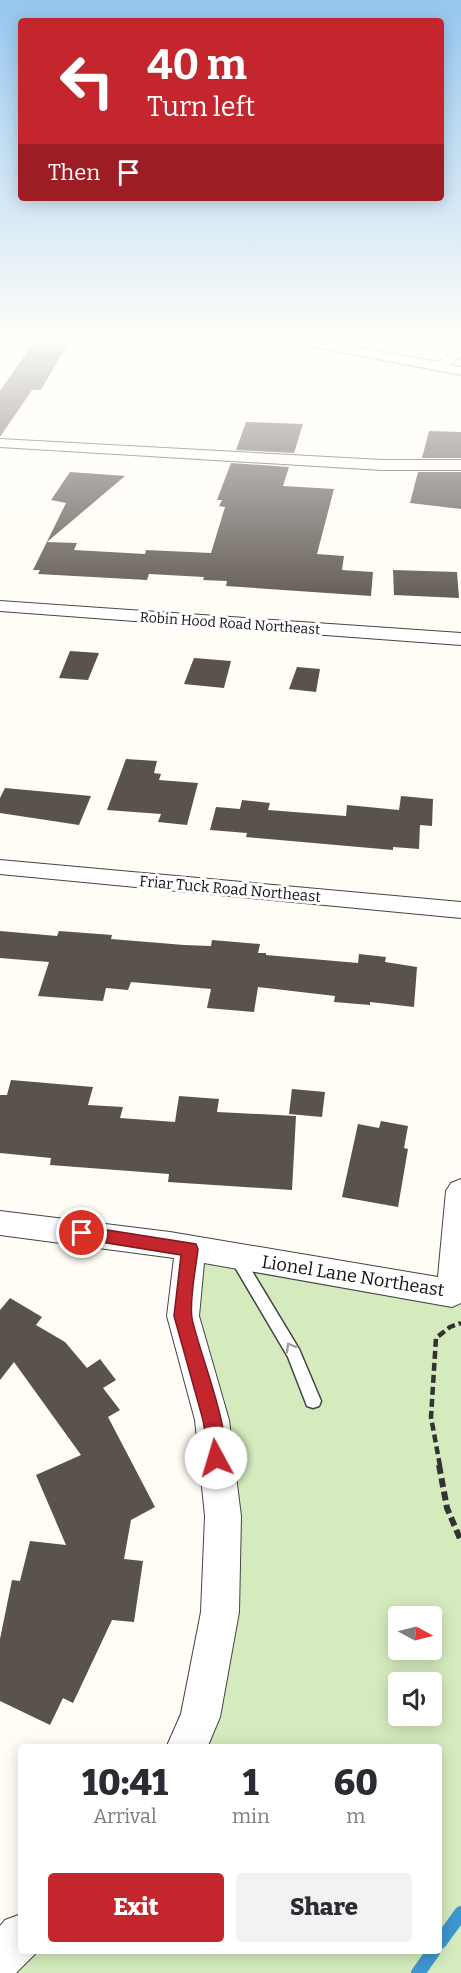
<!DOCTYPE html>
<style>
:root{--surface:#fff;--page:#f2f2f3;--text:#2b2b33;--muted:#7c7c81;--accent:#c4262e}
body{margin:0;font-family:Bitter,serif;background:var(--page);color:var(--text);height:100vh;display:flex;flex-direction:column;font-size:22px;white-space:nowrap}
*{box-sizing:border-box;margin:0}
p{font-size:20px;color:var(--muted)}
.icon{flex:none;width:33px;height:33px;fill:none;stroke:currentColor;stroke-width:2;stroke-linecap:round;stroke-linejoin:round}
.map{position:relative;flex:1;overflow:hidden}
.sheet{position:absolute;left:18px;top:1744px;width:424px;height:210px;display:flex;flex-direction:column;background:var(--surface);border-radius:6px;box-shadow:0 3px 15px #0003}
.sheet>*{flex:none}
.hud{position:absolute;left:18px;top:18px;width:426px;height:183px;border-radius:6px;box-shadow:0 3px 15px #0003;background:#c4262e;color:#fff;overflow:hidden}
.needle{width:39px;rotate:97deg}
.fabs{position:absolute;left:388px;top:1606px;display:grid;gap:12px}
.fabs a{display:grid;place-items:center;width:54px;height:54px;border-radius:6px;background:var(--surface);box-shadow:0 3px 15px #0003;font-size:30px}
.pin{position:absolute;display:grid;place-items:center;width:51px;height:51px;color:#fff;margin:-26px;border:3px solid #fff;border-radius:50%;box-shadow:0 2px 6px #0007}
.me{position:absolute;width:66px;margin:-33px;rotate:354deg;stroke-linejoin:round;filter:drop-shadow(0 0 4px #0008)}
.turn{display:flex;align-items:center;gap:21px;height:126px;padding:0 30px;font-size:27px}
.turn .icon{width:78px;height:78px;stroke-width:2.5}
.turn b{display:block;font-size:42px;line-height:51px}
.then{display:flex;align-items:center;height:57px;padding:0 30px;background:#0003;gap:12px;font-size:22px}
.eta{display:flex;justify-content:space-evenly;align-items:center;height:102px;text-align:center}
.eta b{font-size:36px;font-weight:800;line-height:42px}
.button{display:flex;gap:12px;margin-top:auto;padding:12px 30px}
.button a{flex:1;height:69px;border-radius:6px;background:var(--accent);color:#fff;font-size:24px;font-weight:800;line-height:69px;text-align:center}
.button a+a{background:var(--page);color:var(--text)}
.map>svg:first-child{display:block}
.green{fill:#d5ebbd;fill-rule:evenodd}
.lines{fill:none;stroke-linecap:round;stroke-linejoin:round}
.stream{stroke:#3f96cf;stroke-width:14}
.building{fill:#5a524d}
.service-casing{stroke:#444;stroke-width:3}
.minor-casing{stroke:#444;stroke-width:2}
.path-far1{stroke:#333;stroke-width:4.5;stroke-dasharray:8 4;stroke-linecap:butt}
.path{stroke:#333;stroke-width:6;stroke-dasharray:9 4.5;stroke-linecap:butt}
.service{fill:#fff;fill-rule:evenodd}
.minor{fill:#fff;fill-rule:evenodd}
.oneway{stroke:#a0a0a0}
.route{fill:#c4262e;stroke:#7f191e;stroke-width:1.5}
.labels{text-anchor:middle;stroke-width:6;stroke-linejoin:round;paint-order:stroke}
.far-street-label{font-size:14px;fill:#111;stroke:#fff}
.street-label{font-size:15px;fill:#111;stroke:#fff}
.near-street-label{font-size:18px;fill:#111;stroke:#fff}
</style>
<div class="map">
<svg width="461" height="1973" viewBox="0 0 461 1973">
<rect width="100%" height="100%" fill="#fffdf5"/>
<path class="green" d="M201,1244l260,50v679h-461v-29l21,8h419v-204l-272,-1 62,-182 -32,-214zM399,1617h33v33h-33zM399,1683h33v33h-33z"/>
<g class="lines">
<g class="stream">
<path d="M440,1942l21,-29"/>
<path d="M418,1973l15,-21"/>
</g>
</g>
<g class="building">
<path d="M33,343l34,2 -26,45h-9l-32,47v-46z"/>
<path d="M246,422l57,2 -9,29 -58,-3z"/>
<path d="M429,431l32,1v26h-39z"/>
<path d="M231,463l58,4 -6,19 51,3 -17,65 27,2 -2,14 31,2 -2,24 -145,-10 1,-5 -24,-1 1,-3 -55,-3 -2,6 -109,-6 2,-4h-7l33,-67 -15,-3 19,-28 55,4 -78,66 30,1 -3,7 71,4 1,-4 65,3 14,-46 -6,-1 3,-6h-5z"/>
<path d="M418,472h43v37l-51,-6z"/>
<path d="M393,570l64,2 2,26 -65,-3z"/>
<path d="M70,651l29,2 -11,27 -29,-2z"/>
<path d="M194,658l37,3 -7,27 -40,-4z"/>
<path d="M297,667l23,2 -4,23 -27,-3z"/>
<path d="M126,759l31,2 -3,12 7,1 -2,6 39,3 -11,42 -29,-3 3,-8 -54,-4z"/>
<path d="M5,788l86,8 -12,29 -79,-12v-15z"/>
<path d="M401,796l32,3 -1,27 -12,-1 -1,24 -26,-2v3l-147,-13 1,-4 -37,-3 6,-23 24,2 2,-9 28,3 -2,7 78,6 1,-11 52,5z"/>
<path d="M0,931l57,5 2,-5 53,4 -1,4 73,6 27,1 1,-6 48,4 -2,9h8v2l92,8 1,-9 27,3 -1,5 32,5 -3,40 -44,-5v3l-36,-3 1,-6 -77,-9 -4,25 -47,-4 4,-19 -80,-7 -3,8 -22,-2 -3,13 -65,-5 11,-34 -49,-4z"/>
<path d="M11,1080l82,7 -5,18 35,2 -3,11 55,4 4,-26 40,3 -2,13 79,4 -4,74 -124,-8 1,-8 -119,-9 1,-7 -51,-5v-58h7z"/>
<path d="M292,1089l33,3 -3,25 -33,-3z"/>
<path d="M381,1121l27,5 -4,22 4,1 -10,58 -56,-10 16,-73 21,4z"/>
<path d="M10,1298l32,19 -6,8 29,17 22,26 13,-9 16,21 -13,8 17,22 -12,7 47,90 -24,13 -7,39 19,2 -9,61 -22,-2 -39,83 -10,-5 -13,27 -50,-24v-62l12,-59 8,1 10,-40 36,4 -30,-70 45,-20 -67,-93 -14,18v-70z"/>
</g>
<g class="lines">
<defs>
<path id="service" d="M236,1251l5,2 58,96 22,52 -2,5 -6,2 -6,-2 -19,-49 -59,-100 2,-4z"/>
<g id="minor">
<path d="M288,339h28l121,23 24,-16v10l-11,9 11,2v8l-167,-32z"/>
<path d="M0,439l382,21h79v10h-79l-382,-23z"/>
<path d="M0,601l461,32v12l-461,-34z"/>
<path d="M0,860l461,42v16l-461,-44z"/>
<path d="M461,1179v124l-9,4 -248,-44 -5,53 30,104 12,96 -2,96 -19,105 -13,31h-41l15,-34 20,-102 4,-96 -10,-96 -28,-104 7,-58 -174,-23v-24l170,21 268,45 8,-86 5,-8z"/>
<path d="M21,1914v38h16l-21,21h-16v-47l5,-6z"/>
</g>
</defs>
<use href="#service" class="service-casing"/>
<use href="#minor" class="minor-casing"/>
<path class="path-far1" d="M440,1466l-9,-49 5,-79 14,-11 11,-4"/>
<path class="path" d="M439,1465l8,43 14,33"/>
<use href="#service" class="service"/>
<use href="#minor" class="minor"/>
</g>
<defs><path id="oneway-chevron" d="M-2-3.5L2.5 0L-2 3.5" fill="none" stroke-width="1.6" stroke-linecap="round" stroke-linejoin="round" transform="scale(1.5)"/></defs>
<use class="oneway" href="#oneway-chevron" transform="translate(290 1347) rotate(-120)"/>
<linearGradient id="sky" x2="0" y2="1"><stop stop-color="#95c6ee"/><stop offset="0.55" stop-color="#fffefa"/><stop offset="1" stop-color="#fffefa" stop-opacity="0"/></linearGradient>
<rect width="461" height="616" fill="url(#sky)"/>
<path class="route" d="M82,1226l114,18 2,5c-2,19 -9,51 -6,69 6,32 43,120 31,147l-7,2 -6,-2 -7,-45 -29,-104 7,-61 -99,-16 -6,-2 -2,-4 2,-5z"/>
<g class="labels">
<g class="far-street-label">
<text transform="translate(230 623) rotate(4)" y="5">Robin Hood Road Northeast</text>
</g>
<g class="street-label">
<text transform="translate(230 889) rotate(5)" y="5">Friar Tuck Road Northeast</text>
</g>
<g class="near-street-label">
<text transform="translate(353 1276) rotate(9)" y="6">Lionel Lane Northeast</text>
</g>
</g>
</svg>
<div class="fabs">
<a><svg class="needle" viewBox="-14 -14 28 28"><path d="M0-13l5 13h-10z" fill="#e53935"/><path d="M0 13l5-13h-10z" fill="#7c7c81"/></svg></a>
<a><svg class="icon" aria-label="sound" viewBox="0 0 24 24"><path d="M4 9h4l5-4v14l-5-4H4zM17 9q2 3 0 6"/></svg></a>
</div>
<div class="pin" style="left:82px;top:1233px;background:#d93025"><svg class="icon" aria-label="arrive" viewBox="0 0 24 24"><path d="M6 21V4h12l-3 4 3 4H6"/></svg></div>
<svg class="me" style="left:216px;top:1458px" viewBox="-20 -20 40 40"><circle r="19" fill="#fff"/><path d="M0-13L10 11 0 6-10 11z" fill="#c4262e"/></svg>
<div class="hud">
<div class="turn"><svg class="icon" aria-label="left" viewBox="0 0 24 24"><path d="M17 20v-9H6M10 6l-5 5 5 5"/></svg><div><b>40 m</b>Turn left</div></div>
<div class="then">Then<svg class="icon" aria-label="arrive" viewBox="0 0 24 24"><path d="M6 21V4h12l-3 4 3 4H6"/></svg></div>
</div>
<section class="sheet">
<div class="eta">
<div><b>10:41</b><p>Arrival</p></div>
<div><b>1</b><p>min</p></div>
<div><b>60</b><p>m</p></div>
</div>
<div class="button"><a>Exit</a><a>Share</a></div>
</section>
</div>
